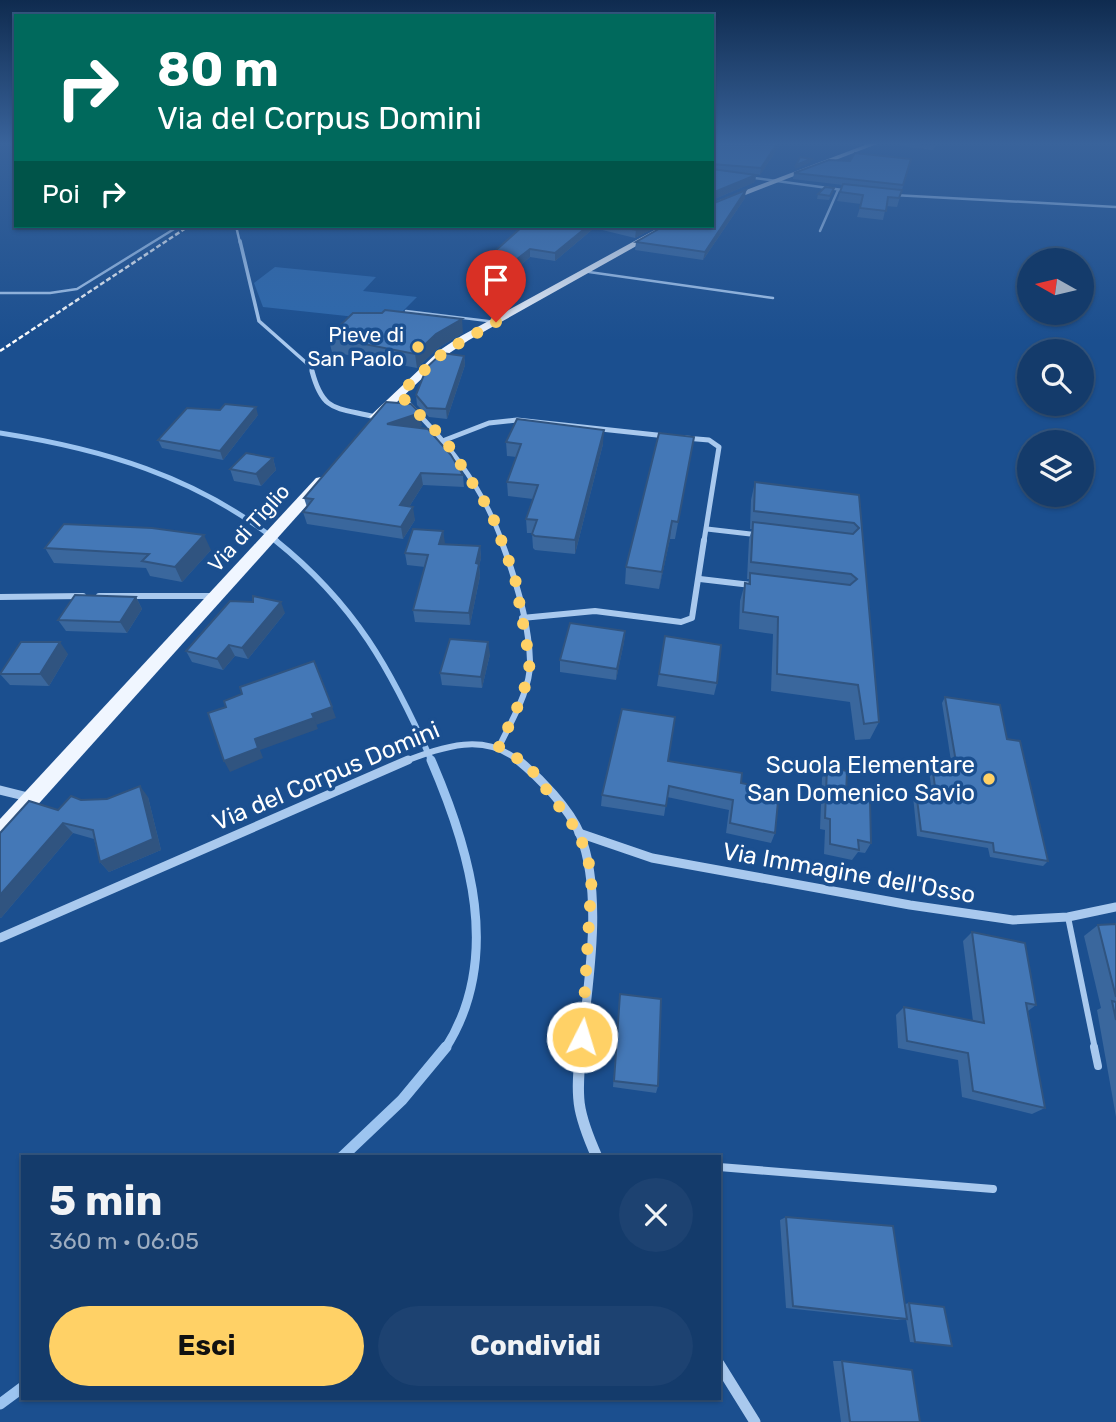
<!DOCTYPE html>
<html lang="it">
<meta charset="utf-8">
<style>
:root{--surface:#143b6b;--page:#1d4271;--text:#f1f3f6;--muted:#9dadc1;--line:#33557e;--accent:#ffd166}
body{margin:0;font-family:Rubik,sans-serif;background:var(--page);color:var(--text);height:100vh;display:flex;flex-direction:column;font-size:26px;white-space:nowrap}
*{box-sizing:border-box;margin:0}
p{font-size:23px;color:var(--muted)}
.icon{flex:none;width:38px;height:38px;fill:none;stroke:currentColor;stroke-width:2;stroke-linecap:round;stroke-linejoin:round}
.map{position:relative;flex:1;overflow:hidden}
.drawer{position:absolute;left:21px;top:1155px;width:700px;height:245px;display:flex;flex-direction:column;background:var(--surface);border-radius:0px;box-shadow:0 2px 5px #0004,0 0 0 2px var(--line)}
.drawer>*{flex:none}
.banner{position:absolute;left:14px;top:14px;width:700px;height:214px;border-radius:0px;box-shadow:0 2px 5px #0004,0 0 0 2px var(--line);background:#00695c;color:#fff;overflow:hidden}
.needle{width:46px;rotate:278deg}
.buttons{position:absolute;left:1017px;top:248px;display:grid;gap:14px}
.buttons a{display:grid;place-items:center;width:77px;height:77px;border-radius:50%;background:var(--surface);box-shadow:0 2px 5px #0004,0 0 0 2px var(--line);font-size:35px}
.pin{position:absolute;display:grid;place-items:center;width:60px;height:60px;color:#fff;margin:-72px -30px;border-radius:50% 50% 50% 0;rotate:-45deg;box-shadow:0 0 7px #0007}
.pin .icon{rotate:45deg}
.me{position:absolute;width:77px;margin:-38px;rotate:5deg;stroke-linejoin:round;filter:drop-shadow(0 0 5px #0008)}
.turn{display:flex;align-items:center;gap:24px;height:147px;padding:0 28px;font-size:32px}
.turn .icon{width:91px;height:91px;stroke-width:2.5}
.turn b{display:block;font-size:49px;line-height:60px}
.then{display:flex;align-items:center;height:66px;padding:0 28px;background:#0003;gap:14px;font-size:26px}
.round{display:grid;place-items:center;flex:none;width:74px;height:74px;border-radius:37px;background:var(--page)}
.overview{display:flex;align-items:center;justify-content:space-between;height:119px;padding:0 28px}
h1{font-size:42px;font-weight:700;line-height:52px}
.cta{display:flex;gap:14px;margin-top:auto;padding:14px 28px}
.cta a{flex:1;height:80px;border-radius:42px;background:var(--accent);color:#111;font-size:28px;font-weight:700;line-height:80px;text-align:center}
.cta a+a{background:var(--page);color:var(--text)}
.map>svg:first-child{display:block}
.green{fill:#2e69ad}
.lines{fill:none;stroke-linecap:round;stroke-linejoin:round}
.stream-far3{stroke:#9cc4f0;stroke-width:5}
.stream-far2{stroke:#9cc4f0;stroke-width:6}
.stream-far1{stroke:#9cc4f0;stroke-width:9}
.stream{stroke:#9cc4f0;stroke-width:11}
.service-far2{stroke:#a9c9ee;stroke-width:2.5}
.service-far1{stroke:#a9c9ee;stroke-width:6}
.service{stroke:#a9c9ee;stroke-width:8}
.minor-far5{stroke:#a9c9ee;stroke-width:2.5}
.minor-far4{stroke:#a9c9ee;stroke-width:3.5}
.minor-far3{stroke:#a9c9ee;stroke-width:5}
.minor-far2{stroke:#a9c9ee;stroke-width:6}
.minor-far1{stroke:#a9c9ee;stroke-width:9}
.minor{stroke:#a9c9ee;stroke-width:11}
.primary{fill:#f0f6ff;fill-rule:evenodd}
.rail{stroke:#fff;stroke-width:2.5;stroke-dasharray:5 2.5;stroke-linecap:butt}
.wall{fill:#3a679d}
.shaded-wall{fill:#305480}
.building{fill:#4478b7;stroke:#305480;stroke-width:2}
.route{stroke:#ffd166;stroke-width:12;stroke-dasharray:0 21.6}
.poi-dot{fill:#ffd166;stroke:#1b4f8f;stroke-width:2.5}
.labels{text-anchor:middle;stroke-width:7;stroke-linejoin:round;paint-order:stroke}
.far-poi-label{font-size:21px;fill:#fff;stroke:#1b4f8f;text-anchor:end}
.far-street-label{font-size:21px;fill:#fff;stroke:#1b4f8f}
.poi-label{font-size:24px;fill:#fff;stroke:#1b4f8f;text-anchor:end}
.street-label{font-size:24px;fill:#fff;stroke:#1b4f8f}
</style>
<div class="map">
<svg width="1116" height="1422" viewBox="0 0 1116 1422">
<rect width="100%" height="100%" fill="#1b4f8f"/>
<path class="green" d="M275,267l101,10 -13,14 54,6 -24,24 -130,-14 -9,-24z"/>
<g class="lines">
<path class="stream-far3" d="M0,433c102,16 195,43 277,108"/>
<path class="stream-far2" d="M275,540c80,64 116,129 157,222"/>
<path class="stream-far1" d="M431,760c39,90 72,199 14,289"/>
<g class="stream">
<path d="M342,1157l60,-57 44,-53"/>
<path d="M0,1404l23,-17"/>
</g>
<g class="service-far2">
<path d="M820,231l18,-41"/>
<path d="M589,272l184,26"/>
<path d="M0,293h50l27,-4 102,-63"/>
<path d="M406,311l90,11"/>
</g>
<path class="service-far1" d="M1068,917l27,132"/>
<g class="service">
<path d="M1094,1047l4,19"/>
<path d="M719,1167l274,22"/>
</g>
<g class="minor-far5">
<path d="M747,177l103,14"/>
<path d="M893,195l223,12"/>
<path d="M236,226l4,17"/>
</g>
<path class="minor-far4" d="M240,241l19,80 52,46 1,5"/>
<g class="minor-far3">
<path d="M312,371c11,42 24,36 63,46"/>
<path d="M399,394c45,45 81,87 103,147"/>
<path d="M685,438l24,2 10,7 -15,94"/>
<path d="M445,440l44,-17 28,-3 149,16"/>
<path d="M707,529l52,6"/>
</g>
<g class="minor-far2">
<path d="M700,579l51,6"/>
<path d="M99,596h114"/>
<path d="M0,597l83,-1"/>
<path d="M522,618l73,-7 86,11 11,-4 12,-78"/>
<path d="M499,747c12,-26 32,-57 31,-86 -1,-40 -15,-84 -29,-121"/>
<path d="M403,762c40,-15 81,-31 117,0"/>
</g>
<g class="minor-far1">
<path d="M518,760c22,18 51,48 62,74 24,61 8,151 1,215"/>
<path d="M0,790l28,7"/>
<path d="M579,833l73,25 258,47 103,15 55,-3 48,-10"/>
<path d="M0,938l408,-178"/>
</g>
<g class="minor">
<path d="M581,1047c-5,51 -5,63 16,110"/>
<path d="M719,1364l36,58"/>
</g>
<g class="primary">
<path d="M873,142h9l-170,66v-5z"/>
<path d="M662,226h10l-203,114 -21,14 -69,65 -10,-2 71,-67 21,-14z"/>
<path d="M321,477l7,4 -2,3 -319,355 -7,3v-23l316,-341z"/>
</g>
<path class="rail" d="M0,351l189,-125"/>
</g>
<g class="wall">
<path d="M712,142h70l-22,33h-6h2l-1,7 -43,18z"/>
<path d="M902,142h35l-4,8 -32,-4z"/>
<path d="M911,159l-14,48 -11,-1 -3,14 -26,-3 4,-13 -24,-3 6,-16 -50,-6 1,-6 56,-12z"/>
<path d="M834,188l-5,12 -12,-1 1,-5z"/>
<path d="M745,198l-42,62 -68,-10 1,-8 78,-39z"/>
<path d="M523,226h135l-23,12 -41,-10 -39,33 -25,-4 -17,15 -27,-5v-8z"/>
<path d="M463,333l-25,15 -21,20 -85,-16 -4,-15z"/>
<path d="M464,356l1,9 -18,54 -18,-2 -12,-12 -1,-10z"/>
<path d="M386,402l36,24 -6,1 47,48 1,12 -41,-2 -14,22 6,13 -12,19 -96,-15 -4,-12 4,-5 -3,-9z"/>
<path d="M258,415l-35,45 -61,-12 -4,-8z"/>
<path d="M694,437l-19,102h-5l-11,50 -34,-5 1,-17z"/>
<path d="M506,442l97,2 -28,110 -40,-4 -2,-2 -1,-15h-5l-1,-14 7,-20 -25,-3 -1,-14 9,-25 -9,-1z"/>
<path d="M273,458l3,12 -15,16 -27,-5 -4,-12z"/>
<path d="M755,482l104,13 20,227 -9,17 -15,1 -5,-38 -79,-11 2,-57 -34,-5 1,-28 5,-18 3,1 1,-5h-2l2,-40 3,-10h-2l1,-29z"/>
<path d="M443,531l1,13 36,2 1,12 -2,8 1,10 -10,49 -55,-3 -2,-12 12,-43 -18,-2 -2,-12z"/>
<path d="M45,548l166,2 -29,32 -32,-6 -4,-8 -92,-5z"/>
<path d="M136,597l6,12 -15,24 -61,-2 -8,-11z"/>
<path d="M285,613l-37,46 -13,-3 -12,14 -31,-8 -6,-11z"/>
<path d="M625,631l-1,11 -8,38 -56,-8v-12z"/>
<path d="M665,636l52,47 -3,12 -57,-9z"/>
<path d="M68,654l-19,32 -39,-1 -10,-11z"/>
<path d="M490,654l-8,34 -40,-3 -2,-12z"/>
<path d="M945,697l62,42 41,122 -5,5 -53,-9 -2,-9 -71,-12 -4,-40 3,-5 16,2 -4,-30 3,-5 20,3 -9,-58z"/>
<path d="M668,761l73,22 34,50 -4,10 -45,-10 3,-23 -62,-13 -3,19 -63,-10 1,-11z"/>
<path d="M827,767l19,28 25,48 -6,10 -7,-1 -6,8 -28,-6 1,-24 -5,-1 2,-51z"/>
<path d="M148,797l13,53 -52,22 -9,-10 -6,-23 -21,-6 -72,85 -1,-1v-84l58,-23 23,-10z"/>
<path d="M1116,924v193l-19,-107 4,-2 -17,-72 14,-11z"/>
<path d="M972,932l64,73 -8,6 17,97 -13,6 -70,-17 -4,-37 -60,-12 -2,-33 8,-8 69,14 -10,-80z"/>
<path d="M620,994l38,92 -2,7 -43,-6z"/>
<path d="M786,1217l119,87 4,-1 43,43 -42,-4 -4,-23 -9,1 -111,-12 -6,-88z"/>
<path d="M833,1361h9l78,61h-79z"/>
</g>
<g class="shaded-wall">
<path d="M778,142h4l-22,33 1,-7z"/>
<path d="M811,159l-1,4 -15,6 1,-4z"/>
<path d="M756,175l-1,7 -43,18v-7z"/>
<path d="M746,190l-1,8 -42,62 2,-8z"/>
<path d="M588,226h6v2l-39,33v-8z"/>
<path d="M644,226h14l-23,12 1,-8z"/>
<path d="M530,249v8l-17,15 -1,-9z"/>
<path d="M462,319l1,14 -25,15 -21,20 -2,-14 21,-20z"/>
<path d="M464,356l1,9 -18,54 -1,-10z"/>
<path d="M256,407l2,8 -35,45 -3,-9z"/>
<path d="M420,413l2,13 -33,11 -2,-13z"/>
<path d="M604,430l-1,14 -28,110v-14z"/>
<path d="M273,458l3,12 -15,16 -5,-12z"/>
<path d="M421,473l2,12 -21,33 -2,-13z"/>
<path d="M413,507l2,13 -12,19 -2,-12z"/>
<path d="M672,521l-2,18 -11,50 3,-17z"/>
<path d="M443,531l2,12 -4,13 -2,-12z"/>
<path d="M204,535l7,15 -29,32 -7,-15z"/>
<path d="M480,546l1,12 -2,8 1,10 -10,49 -1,-12 7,-50z"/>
<path d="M136,597l6,12 -15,24 -7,-11z"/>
<path d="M281,602l4,11 -37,46 -6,-11z"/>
<path d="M625,631l-1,11 -8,38 1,-11z"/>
<path d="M60,642l8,12 -19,32 -9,-12z"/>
<path d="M488,642l2,12 -8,34 -1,-11z"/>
<path d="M229,645l6,11 -12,14 -6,-11z"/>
<path d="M332,707l4,11 -20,7 -4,-11z"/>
<path d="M314,718l4,11 -58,21 3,8 -33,14 -6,-11 31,-22z"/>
<path d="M140,786l8,11 13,53 -52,22 -9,-10z"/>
<path d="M63,823l10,10 -72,85 -1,-1v-22z"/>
</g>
<g class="building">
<path d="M712,142h66l-17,26 -49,-4z"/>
<path d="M905,142h31l-1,3z"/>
<path d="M855,153l56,6 -8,26 -109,-12 35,-13 21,1z"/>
<path d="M800,157l11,2 -15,6z"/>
<path d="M712,169l44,6 -44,18z"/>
<path d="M843,184l59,6 -3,8 -11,-1 -2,14 -26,-3 3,-13 -23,-3z"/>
<path d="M825,187l9,1 -4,8 -12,-2z"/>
<path d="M746,190l-41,62 -69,-10 28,-16h48v-25l2,2z"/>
<path d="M523,226h65l-33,27 -25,-4 -18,14 -26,-4z"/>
<path d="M617,226h27l-8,4z"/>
<path d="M385,310l77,9 -26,15 -21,20 -87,-17 25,-24h29z"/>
<path d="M442,353l22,3 -18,53 -19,-1 -11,-13 11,-28z"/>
<path d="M386,402l25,2 9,9 -33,11 41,5 23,26 12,20 -42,-2 -21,32 13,2 -12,20 -98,-15 10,-13 -9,-1z"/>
<path d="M225,404l31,3 -36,44 -62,-11 29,-32 33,2z"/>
<path d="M517,419l87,11 -29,110 -40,-4 -3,-2 5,-14 -11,-1 12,-34 -31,-3 14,-38 -15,-2z"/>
<path d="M659,433l35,4 -16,85 -6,-1 -10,51 -36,-5z"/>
<path d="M246,453l27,5 -17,16 -26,-5z"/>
<path d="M755,482l104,13 20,227 -15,2 -6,-39 -81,-11 1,-57 -35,-5 2,-29 5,1v-11l100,12 7,-6 -6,-5 -100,-12 2,-40 100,12 6,-6 -5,-5 -100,-12z"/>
<path d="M64,524l88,4 52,7 -29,32 -33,-6 7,-7 -104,-6z"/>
<path d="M413,529l30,2 -4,13 41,2 -4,17 3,1 -10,49 -56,-3 15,-55 -23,-2z"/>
<path d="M75,595l61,2 -16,25 -62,-2z"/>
<path d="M253,596l28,6 -39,46 -13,-3 -12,14 -31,-8 44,-50 23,1z"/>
<path d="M570,623l55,8 -8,38 -57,-9z"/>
<path d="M665,636l56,9 -4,38 -58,-9z"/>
<path d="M450,639l38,3 -7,35 -41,-4z"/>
<path d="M21,642h39l-20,32h-40z"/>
<path d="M314,661l18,46 -20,7 2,4 -59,21 3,9 -34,13 -16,-48 18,-6 -2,-6 18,-7 -2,-7z"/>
<path d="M945,697l55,8 7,34 13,2 28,120 -54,-9 -1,-9 -72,-12 -5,-40 20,3 -5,-36 25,4z"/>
<path d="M622,709l53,8 -7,44 74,12 -1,10 38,8 -4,42 -45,-10 3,-23 -64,-14 -3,20 -64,-11z"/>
<path d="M827,767l20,4 -1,24 24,5 1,43 -13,-3 1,10 -29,-6v-25l-5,-1z"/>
<path d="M140,786l13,53 -53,23 -7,-32 -30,-7 -63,72v-62l29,-32 29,9 13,-14 10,4 26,-1z"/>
<path d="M1116,924v73l-18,-72z"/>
<path d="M972,932l53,11 11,62 -10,-2 19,105 -72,-17 -5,-38 -61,-12 -3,-34 80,16z"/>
<path d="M620,994l41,5 -3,87 -44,-5z"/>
<path d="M1112,1001l4,1v18z"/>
<path d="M786,1217l107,9 14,93 -114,-13z"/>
<path d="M909,1303l35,4 8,39 -37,-4z"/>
<path d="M842,1361l70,9 8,52h-70z"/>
</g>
<linearGradient id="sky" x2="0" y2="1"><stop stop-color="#0f2b4f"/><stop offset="0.42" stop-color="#39639b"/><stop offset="1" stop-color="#39639b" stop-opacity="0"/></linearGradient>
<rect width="1116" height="341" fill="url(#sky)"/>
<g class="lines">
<path class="route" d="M496,322l-52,30 -45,42 46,46 46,72 24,66 15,85 -7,32 -24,52 29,18 51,68 13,40 -10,164"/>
</g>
<g class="poi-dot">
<circle cx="418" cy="347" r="7"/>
<circle cx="989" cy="779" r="7"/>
</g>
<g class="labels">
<g class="far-poi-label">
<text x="404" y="342">Pieve di<tspan x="404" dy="24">San Paolo</tspan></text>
</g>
<g class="far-street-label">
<text transform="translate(249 528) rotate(-48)" y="7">Via di Tiglio</text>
</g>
<g class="poi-label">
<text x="975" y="773">Scuola Elementare<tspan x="975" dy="28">San Domenico Savio</tspan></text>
</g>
<g class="street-label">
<text transform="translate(326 776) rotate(-23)" y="8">Via del Corpus Domini</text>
<text transform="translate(849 873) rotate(10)" y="8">Via Immagine dell'Osso</text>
</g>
</g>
</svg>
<div class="buttons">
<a><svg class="needle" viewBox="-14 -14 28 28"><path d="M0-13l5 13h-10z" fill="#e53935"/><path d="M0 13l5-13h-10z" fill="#9dadc1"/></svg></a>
<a><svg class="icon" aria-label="search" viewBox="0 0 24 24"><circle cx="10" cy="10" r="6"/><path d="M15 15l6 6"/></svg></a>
<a><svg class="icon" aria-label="layers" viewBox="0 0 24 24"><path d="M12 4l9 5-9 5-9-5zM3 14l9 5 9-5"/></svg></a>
</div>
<div class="pin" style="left:496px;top:322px;background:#d93025"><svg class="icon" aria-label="arrive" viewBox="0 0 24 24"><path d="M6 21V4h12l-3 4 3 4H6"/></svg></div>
<svg class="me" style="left:582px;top:1037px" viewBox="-20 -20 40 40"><circle r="17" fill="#ffd166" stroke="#fff" stroke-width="3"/><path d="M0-11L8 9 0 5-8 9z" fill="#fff"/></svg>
<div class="banner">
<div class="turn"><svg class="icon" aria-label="right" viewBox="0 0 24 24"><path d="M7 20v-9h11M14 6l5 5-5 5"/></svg><div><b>80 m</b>Via del Corpus Domini</div></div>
<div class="then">Poi<svg class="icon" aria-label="right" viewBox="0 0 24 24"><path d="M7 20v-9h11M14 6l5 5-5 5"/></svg></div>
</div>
<section class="drawer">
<div class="overview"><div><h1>5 min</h1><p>360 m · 06:05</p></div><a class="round"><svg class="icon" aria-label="close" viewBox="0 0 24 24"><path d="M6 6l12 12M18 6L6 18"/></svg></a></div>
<div class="cta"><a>Esci</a><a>Condividi</a></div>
</section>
</div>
